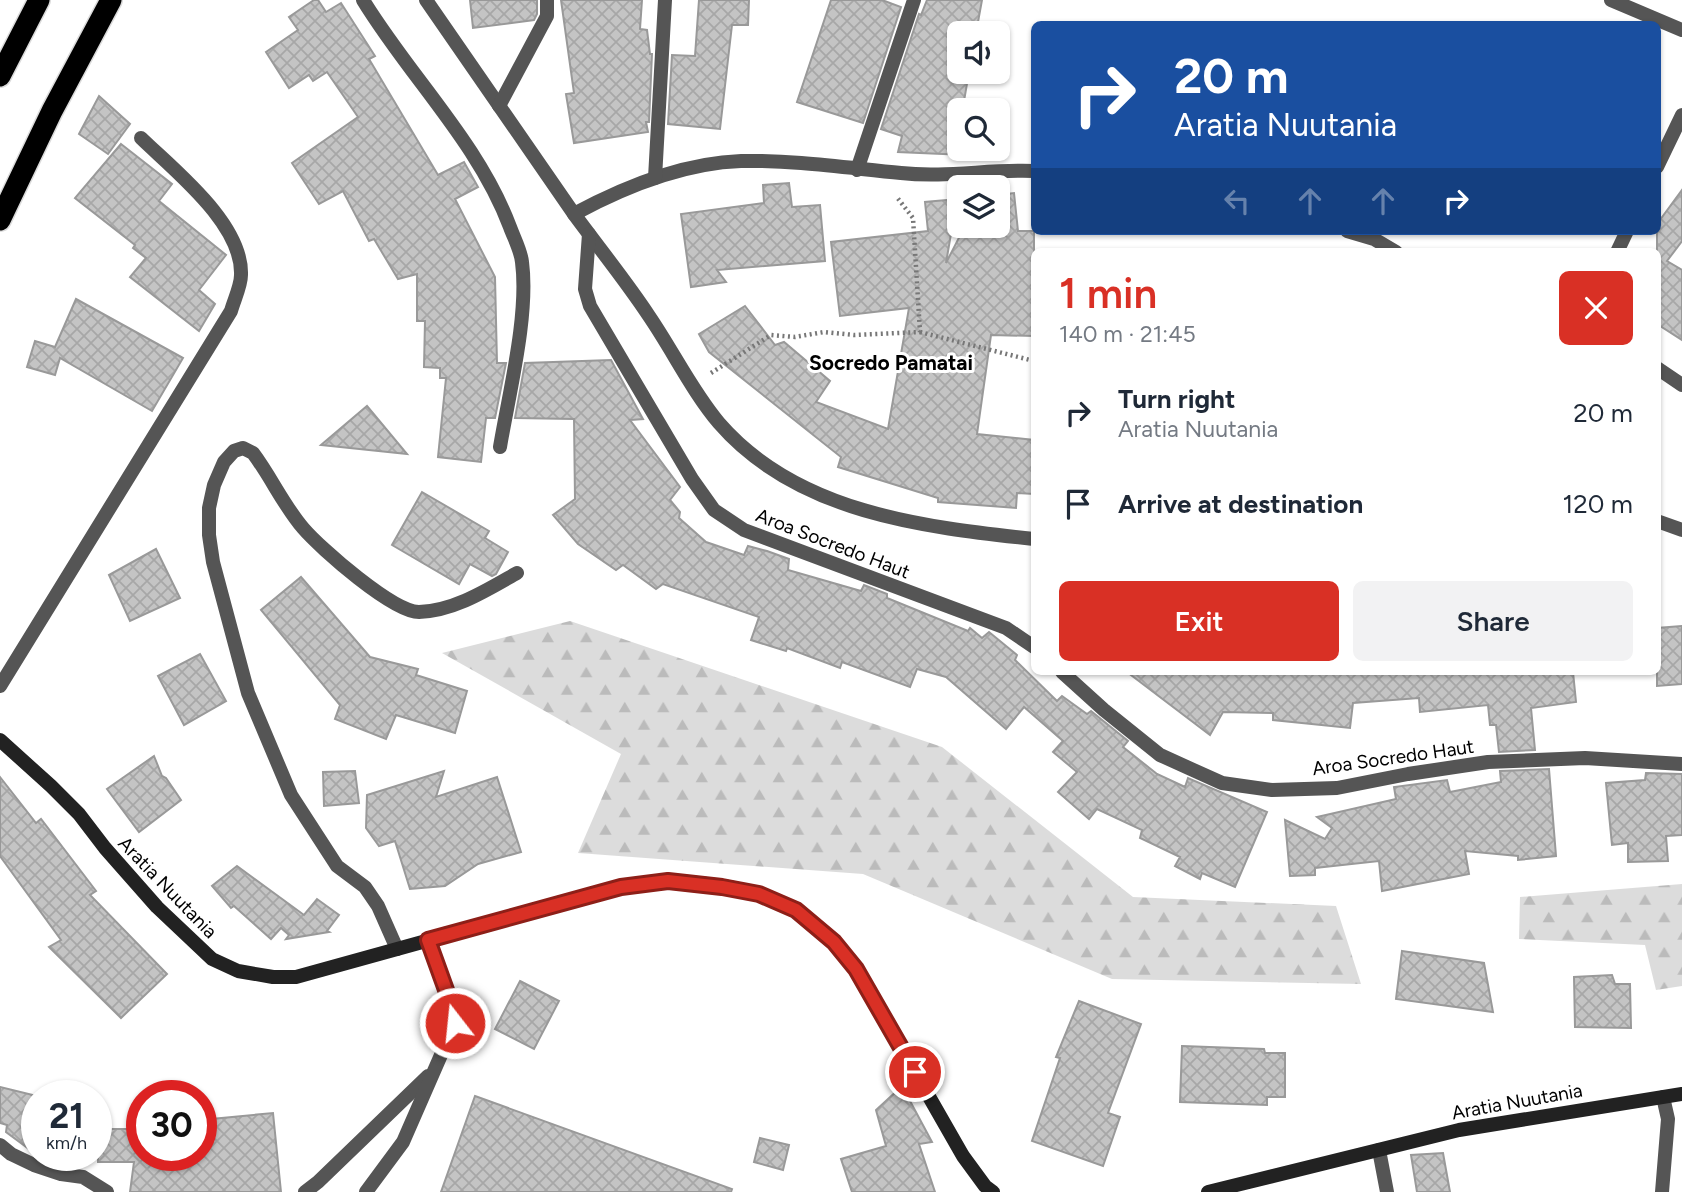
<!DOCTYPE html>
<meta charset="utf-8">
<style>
:root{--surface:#fff;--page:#f2f2f3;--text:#1f2937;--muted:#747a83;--accent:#d93025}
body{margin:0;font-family:Figtree,sans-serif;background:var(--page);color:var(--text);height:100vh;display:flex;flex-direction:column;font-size:26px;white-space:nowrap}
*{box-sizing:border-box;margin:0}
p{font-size:23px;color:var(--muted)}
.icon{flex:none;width:38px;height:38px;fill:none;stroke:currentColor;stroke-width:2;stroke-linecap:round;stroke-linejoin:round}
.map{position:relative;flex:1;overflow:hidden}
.details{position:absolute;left:1031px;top:248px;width:630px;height:427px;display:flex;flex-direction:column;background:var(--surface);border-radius:10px;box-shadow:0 2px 5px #0004}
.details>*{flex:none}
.top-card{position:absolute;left:1031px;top:21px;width:630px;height:214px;border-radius:10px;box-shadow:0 2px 5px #0004;background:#1a4fa0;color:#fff;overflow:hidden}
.buttons{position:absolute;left:947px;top:21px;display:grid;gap:14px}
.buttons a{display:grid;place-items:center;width:63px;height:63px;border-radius:10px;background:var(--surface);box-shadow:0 2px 5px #0004;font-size:35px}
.speed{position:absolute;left:21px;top:1080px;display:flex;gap:14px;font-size:35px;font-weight:700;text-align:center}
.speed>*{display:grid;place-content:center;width:91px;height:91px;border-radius:50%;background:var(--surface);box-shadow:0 2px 5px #0004;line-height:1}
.speed small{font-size:18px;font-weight:400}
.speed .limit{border:10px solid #d22;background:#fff;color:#111}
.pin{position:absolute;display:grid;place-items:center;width:60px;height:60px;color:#fff;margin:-30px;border:4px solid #fff;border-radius:50%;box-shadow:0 2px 7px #0007}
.me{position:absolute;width:77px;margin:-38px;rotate:344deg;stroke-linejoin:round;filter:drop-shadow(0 0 5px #0008)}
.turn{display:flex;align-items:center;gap:24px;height:147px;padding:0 28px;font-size:32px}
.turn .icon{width:91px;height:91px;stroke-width:2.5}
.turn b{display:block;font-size:49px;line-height:60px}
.lanes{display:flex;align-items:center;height:66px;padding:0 28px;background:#0003;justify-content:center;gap:35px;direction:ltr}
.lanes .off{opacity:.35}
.round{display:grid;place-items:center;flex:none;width:74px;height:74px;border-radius:10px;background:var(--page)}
.overview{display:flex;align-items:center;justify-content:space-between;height:119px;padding:0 28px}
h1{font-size:42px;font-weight:600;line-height:52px;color:var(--accent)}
.action{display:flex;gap:14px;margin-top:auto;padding:14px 28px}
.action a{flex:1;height:80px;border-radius:10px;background:var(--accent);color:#fff;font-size:28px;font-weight:600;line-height:80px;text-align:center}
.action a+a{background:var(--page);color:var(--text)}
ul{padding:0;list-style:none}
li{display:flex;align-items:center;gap:21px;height:91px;padding:0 28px}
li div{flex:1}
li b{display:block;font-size:26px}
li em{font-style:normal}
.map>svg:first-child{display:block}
.forest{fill:url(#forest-firs)}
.building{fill:url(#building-cross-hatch);stroke:#999;stroke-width:2}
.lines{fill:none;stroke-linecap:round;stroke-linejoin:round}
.highway-casing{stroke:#dbdbdb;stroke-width:24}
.path{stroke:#777;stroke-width:4.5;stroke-dasharray:2 3.5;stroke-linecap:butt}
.street{stroke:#555;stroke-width:14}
.secondary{stroke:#222;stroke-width:14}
.highway{stroke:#000;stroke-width:21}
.route-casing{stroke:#8d1f18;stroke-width:18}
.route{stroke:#d93025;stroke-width:12}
.labels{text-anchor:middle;stroke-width:6;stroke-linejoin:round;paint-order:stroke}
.street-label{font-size:19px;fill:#000;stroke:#fff}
.neighbourhood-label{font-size:21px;font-weight:bold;fill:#000;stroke:#fff}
</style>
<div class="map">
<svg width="1682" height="1192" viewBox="0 0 1682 1192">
<defs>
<pattern id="forest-firs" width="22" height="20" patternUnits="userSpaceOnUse" patternTransform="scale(1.75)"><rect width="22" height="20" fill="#dcdcdc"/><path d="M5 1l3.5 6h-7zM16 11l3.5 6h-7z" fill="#bbb"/></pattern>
<pattern id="building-cross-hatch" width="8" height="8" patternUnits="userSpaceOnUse" patternTransform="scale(1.75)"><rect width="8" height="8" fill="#c4c4c4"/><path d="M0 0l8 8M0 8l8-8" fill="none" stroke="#a7a7a7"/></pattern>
</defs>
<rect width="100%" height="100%" fill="#fff"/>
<g class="forest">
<path d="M570,621l372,126 191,150 203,9 25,78 -249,-5 -249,-105 -285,-21 43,-99 -179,-101z"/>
<path d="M1682,884v102l-26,4 -11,-45 -126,-6 1,-42z"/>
</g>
<g class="building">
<path d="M314,0h4l8,12 15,-9 34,53 -6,3 69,116 26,-13 14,25 -23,12 40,78 2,86h9l-11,55h-9l-5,44 -43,-5 8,-79h-6v-10l-16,-1 1,-46h-8v-47l-19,5 -24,-40 -5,2 -26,-50 -24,13 -27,-41 66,-46 -31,-45 -14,9 -4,-6 -20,13 -23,-36 32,-22 -9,-13z"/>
<path d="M470,0h67v14l-3,6 -61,8z"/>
<path d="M561,0h81l-2,29 7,1 3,24h2l-3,68h-3l2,10 -74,11 -8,-49 8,-1z"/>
<path d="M699,0h50l-1,25h-16l-12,104 -52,-5 4,-69 23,1z"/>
<path d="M831,0h51l19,7 -38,116 -66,-21z"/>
<path d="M927,0h55l-6,33h-17v39h10l-5,29 10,2 -1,7h-14v39h7l-1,6 -67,-3 4,-16 -21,-7 38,-115 2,1z"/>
<path d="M99,96l31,28 -22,30 -29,-20z"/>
<path d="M121,144l51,40 -13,17 67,54 -27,35 16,14 -16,27 -69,-54 16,-19 -13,-10 2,-3 -60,-47z"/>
<path d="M789,183l3,24 28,-2 5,56 -108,9 9,12 -35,5 -10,-73 83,-11 -1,-18z"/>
<path d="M1682,190v51l-15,20 15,9v70l-25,-16v-100z"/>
<path d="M1014,193l4,38h16v105l-43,-1 -14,99 57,6v54l-17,-1 -1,15 -78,-6v-4l-100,-31 3,-10 -132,-105 -10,-18 46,-28 30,39 9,-3 46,39 -14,21 72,27 21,-121 -69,8 -9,-74 97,-11 -3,-29 32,-3 -11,64 19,-37h33v-31z"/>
<path d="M76,299l107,59 -31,53 -92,-53 -5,17 -28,-8 8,-26 20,6z"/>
<path d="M611,360l32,59 -13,1 50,67 -10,13 10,12 -1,6 27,24 38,13 4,-9 19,5 22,8 -1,11 73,21 3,-6 23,9v4l81,33 2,-3 12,10 7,-6 28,23 -2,5 42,41 5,-5 25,18 4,-3 37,30 -5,6 34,27 28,13 3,-9 79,34 -32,75 -33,-14 -2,6 -25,-13 5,-9 -40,-19 2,-8 -45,-21 -8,10 -31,-27 19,-20 -24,-20 10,-11 -39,-34 -18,22 -60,-52 -29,-8 -7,18 -68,-25 -2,6 -53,-20 -1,3 -35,-11 8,-23 -96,-33 -7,5 -33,-24 -7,5 -38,-26 -25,-29 22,-16 -1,-80 -59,-1 10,-55z"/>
<path d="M367,406l40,48 -86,-9z"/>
<path d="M422,492l67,39 -4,7 23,14 -12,22 -4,2 -22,-12 -11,20 -67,-39z"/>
<path d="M156,549l24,49 -50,23 -21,-46z"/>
<path d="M301,577l69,80 48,12 -2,6 51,16 -12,42 -59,-18 -10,24 -51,-20 5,-14 -79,-95z"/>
<path d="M1682,626v58l-25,2v-58z"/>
<path d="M200,654l26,47 -42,24 -26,-49z"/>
<path d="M1127,672h446l3,30 -45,6 4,42 -36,2 -3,-27h-6l-2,-20 -68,7 -1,-14 -66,5 -3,25 -77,-8v-7l-50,-1 -13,23z"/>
<path d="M154,756l8,20 4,2 15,22 -42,32 -32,-43z"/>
<path d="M1549,769l7,87 -38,4v-4l-53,-5 4,23 -87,17 -3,-30 -64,7v7l-25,1 -5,-56 40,19 7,-11 -15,-11 79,-18 -2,-12 53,-7 3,12 51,-10 -1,-11z"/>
<path d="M355,771l4,32 -35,3 -1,-34z"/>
<path d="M444,771l-8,26 61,-20 24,75 -43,12 -33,22 -35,3 -15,-48 -16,5 -13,-18 1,-33z"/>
<path d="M1646,773l36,1v61l-16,1 2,25 -40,1v-19l-16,2 -6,-62 39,-3z"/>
<path d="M0,777l36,46 5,-4 55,72 -6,4 77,79 -46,44 -72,-71 12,-7 -61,-84z"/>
<path d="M237,866l67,49 13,-16 22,16 -12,16 2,1 -43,7 3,-4 -8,-7 -10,11 -37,-33 -3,2 -19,-22z"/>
<path d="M1402,951l82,12 9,49 -97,-13z"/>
<path d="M1612,975l3,9h15l1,44 -56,-1 -1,-50z"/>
<path d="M520,981l39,20 -25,48 -39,-20z"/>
<path d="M1079,1001l62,23 -33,89 12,4 -17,49 -71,-25 28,-83 -4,-1z"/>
<path d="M1182,1046l82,3 1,4h20v44h-18v8l-87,-3z"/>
<path d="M902,1086l30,56 -13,2 16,48h-83l-11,-33 45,-13 -10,-36z"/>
<path d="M0,1087l37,9v59l-31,-23 1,-7 -7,-2z"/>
<path d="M475,1096l257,93 -1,3h-290z"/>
<path d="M273,1113l8,79h-151l4,-30h-36v-33h44v26h59v-35z"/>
<path d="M760,1138l29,7 -6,25 -29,-8z"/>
<path d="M1443,1153l7,39h-33l-6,-37z"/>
</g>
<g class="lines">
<defs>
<g id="highway">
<path d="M0,76l39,-76"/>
<path d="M0,220l52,-109 59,-111"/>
</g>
</defs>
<use href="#highway" class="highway-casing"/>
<g class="path">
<path d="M920,332l114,29"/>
<path d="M711,373l60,-38 24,2 29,-5 30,3 66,-3 -7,-114 -17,-22"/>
</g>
<g class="street">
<path d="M363,0c47,77 115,142 147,227 4,11 11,24 12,35 7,53 -13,131 -22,185"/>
<path d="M426,0l148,214"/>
<path d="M1611,0l71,30"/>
<path d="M499,106l48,-90v-16"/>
<path d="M1657,167l25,-52"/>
<path d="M857,170l57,-170"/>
<path d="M1034,171c-44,-2 -89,7 -133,2 -53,-5 -107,-13 -160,-12 -59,2 -117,26 -167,53 25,34 52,67 75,102 24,35 43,75 70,107 78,90 204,104 315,116"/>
<path d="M655,178l10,-178"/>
<path d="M1347,231l27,8 22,13"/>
<path d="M589,234l-4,55 5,17 102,173 22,31 30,20 262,98 28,19"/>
<path d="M1617,252l10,-21"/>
<path d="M1657,368l25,17"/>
<path d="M1657,521l25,9"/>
<path d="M1062,672l42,38 56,45 62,28 50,7 65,-2 71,-14 80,-12 97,-4 97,6"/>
<path d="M0,686l231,-375c3,-11 10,-25 10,-36 2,-51 -66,-104 -100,-137"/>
<path d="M397,949l-19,-43 -13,-19 -28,-21 -46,-71 -43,-102 -35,-131 -4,-27v-27l5,-23 10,-23 10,-11 9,-3 10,5c18,24 31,53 50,75 18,21 90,84 116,84 35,-1 68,-22 98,-39"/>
<path d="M0,1145l11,9 23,11 27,9 22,3 24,15"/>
<path d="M1379,1150l8,42"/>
<path d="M305,1192l13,-10 110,-106"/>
<path d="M366,1192l37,-50 52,-119 -5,-22 -22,-61"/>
<path d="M1662,1192l6,-73 -5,-22"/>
</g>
<g class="secondary">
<path d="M0,740l51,46 28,28 26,34 52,59 55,52 26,12 35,6h23l325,-90c16,-2 32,-6 48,-5 42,0 88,7 125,27 24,14 45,39 62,60l107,187 22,30 8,6"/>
<path d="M1208,1192l251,-62 223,-36"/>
</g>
<use href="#highway" class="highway"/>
</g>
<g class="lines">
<defs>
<path id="route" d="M455,1023l-5,-22 -22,-61 193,-53 47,-6 54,6 37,7 37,16 38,32 22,27 59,103"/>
</defs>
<use href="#route" class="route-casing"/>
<use href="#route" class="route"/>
</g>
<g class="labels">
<g class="street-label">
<text transform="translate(833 543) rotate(21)" y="7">Aroa Socredo Haut</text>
<text transform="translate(1393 757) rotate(-8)" y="7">Aroa Socredo Haut</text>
<text transform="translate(168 887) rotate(46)" y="7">Aratia Nuutania</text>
<text transform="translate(1517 1101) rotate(-10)" y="7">Aratia Nuutania</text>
</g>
<g class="neighbourhood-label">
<text x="891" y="370">Socredo Pamatai</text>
</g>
</g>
</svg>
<div class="buttons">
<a><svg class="icon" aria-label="sound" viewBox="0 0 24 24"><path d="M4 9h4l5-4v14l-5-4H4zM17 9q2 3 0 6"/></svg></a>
<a><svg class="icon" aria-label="search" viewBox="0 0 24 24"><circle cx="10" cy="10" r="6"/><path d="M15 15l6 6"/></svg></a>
<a><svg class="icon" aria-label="layers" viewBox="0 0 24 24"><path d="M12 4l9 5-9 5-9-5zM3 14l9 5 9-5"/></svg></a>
</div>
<div class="speed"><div>21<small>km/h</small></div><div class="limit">30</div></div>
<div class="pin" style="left:915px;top:1072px;background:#d93025"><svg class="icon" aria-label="arrive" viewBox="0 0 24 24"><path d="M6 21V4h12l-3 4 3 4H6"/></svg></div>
<svg class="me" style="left:455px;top:1023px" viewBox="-20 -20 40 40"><circle r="17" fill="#d93025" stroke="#fff" stroke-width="3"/><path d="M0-11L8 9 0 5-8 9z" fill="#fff"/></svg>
<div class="top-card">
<div class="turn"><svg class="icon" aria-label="right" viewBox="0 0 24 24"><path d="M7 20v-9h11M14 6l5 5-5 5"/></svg><div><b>20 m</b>Aratia Nuutania</div></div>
<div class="lanes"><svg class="icon off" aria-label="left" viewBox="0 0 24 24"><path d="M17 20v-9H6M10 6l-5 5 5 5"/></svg><svg class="icon off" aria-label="ahead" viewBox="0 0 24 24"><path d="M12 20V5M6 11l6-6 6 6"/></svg><svg class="icon off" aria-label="ahead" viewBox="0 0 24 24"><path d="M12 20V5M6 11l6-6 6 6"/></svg><svg class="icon" aria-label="right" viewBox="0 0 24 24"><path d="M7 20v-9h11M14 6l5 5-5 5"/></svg></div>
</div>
<section class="details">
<div class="overview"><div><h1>1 min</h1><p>140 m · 21:45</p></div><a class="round" style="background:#d93025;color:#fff"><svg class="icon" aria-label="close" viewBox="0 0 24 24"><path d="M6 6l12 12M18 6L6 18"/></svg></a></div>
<ul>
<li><svg class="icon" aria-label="right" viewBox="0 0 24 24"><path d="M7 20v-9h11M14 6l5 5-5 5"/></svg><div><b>Turn right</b><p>Aratia Nuutania</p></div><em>20 m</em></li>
<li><svg class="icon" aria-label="arrive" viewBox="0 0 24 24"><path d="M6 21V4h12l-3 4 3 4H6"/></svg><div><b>Arrive at destination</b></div><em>120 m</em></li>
</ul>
<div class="action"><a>Exit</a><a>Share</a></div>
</section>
</div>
